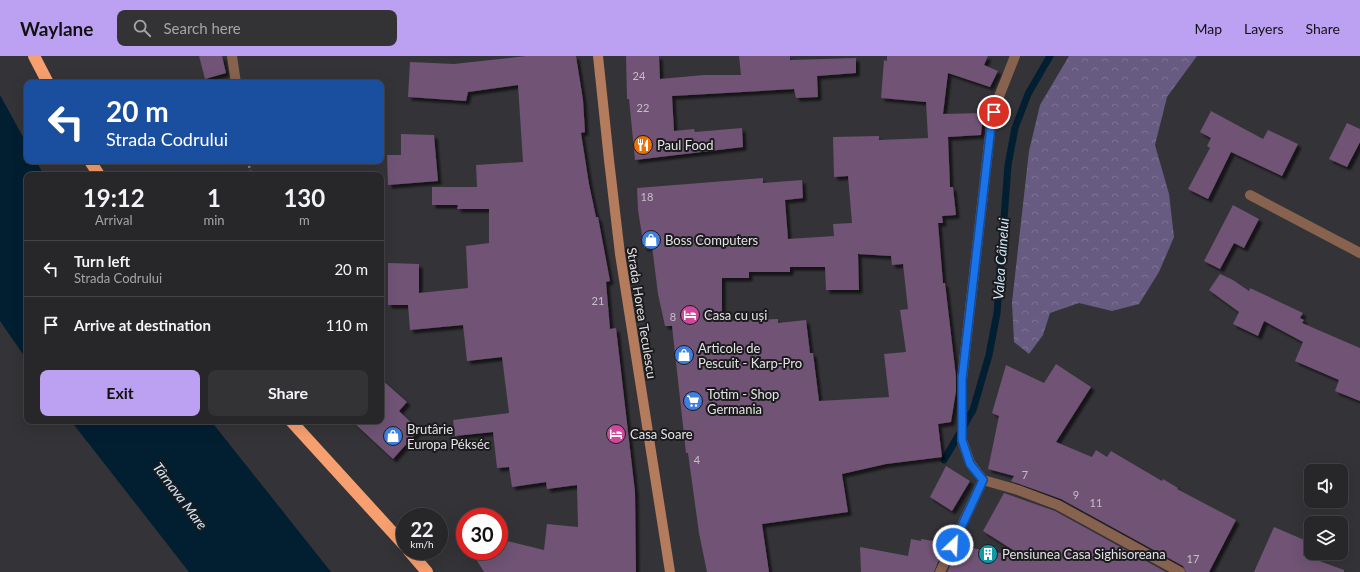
<!DOCTYPE html>
<meta charset="utf-8">
<style>
:root{--surface:#272629;--page:#333235;--text:#f1f3f6;--muted:#a4a5a8;--line:#434346;--accent:#bca0f2}
body{margin:0;font-family:Lato,sans-serif;background:var(--page);color:var(--text);height:100vh;display:flex;flex-direction:column;font-size:15px;white-space:nowrap}
*{box-sizing:border-box;margin:0}
p{font-size:13px;color:var(--muted)}
.icon{flex:none;width:22px;height:22px;fill:none;stroke:currentColor;stroke-width:2;stroke-linecap:round;stroke-linejoin:round}
.map{position:relative;flex:1;overflow:hidden}
.sheet{position:absolute;left:24px;top:116px;width:360px;height:252px;display:flex;flex-direction:column;background:var(--surface);border-radius:8px;box-shadow:0 4px 16px #0002,0 0 0 1px var(--line)}
.sheet>*{flex:none}
.top-card{position:absolute;left:24px;top:24px;width:360px;height:84px;border-radius:8px;box-shadow:0 4px 16px #0002,0 0 0 1px var(--line);background:#1a4fa0;color:#fff;overflow:hidden}
.tools{position:absolute;left:1304px;top:408px;display:grid;gap:8px}
.tools a{display:grid;place-items:center;width:44px;height:44px;border-radius:8px;background:var(--surface);box-shadow:0 4px 16px #0002,0 0 0 1px var(--line);font-size:20px}
.speed{position:absolute;left:396px;top:452px;display:flex;gap:8px;font-size:20px;font-weight:700;text-align:center}
.speed>*{display:grid;place-content:center;width:52px;height:52px;border-radius:50%;background:var(--surface);box-shadow:0 4px 16px #0002,0 0 0 1px var(--line);line-height:1}
.speed small{font-size:10px;font-weight:400}
.speed .limit{border:6px solid #d22;background:#fff;color:#111}
.pin{position:absolute;display:grid;place-items:center;width:34px;height:34px;color:#fff;margin:-17px;border:2px solid #fff;border-radius:50%;box-shadow:0 1px 4px #0007}
.me{position:absolute;width:44px;margin:-22px;rotate:25deg;stroke-linejoin:round;filter:drop-shadow(0 0 3px #0008)}
.turn{display:flex;align-items:center;gap:14px;height:84px;padding:0 16px;font-size:18px}
.turn .icon{width:52px;height:52px;stroke-width:2.5}
.turn b{display:block;font-size:28px;line-height:34px}
.eta{display:flex;justify-content:space-evenly;align-items:center;height:68px;text-align:center}
.eta b{font-size:24px;font-weight:700;line-height:28px}
.action{display:flex;gap:8px;margin-top:auto;padding:8px 16px}
.action a{flex:1;height:46px;border-radius:8px;background:var(--accent);color:#111;font-size:16px;font-weight:700;line-height:46px;text-align:center}
.action a+a{background:var(--page);color:var(--text)}
ul{padding:0;list-style:none}
li{display:flex;align-items:center;gap:12px;height:56px;padding:0 16px;border-top:1px solid var(--line)}
li div{flex:1}
li b{display:block;font-size:15px}
li em{font-style:normal}
header{display:flex;align-items:center;gap:24px;box-sizing:border-box;height:56px;padding:0 20px;background:var(--accent);color:#111}
header strong{font-size:19px}
nav{display:flex;gap:22px;margin-inline-start:auto;font-size:14px}
.search{width:280px;height:36px;background:var(--page);display:flex;align-items:center;gap:10px;box-sizing:border-box;padding:0 14px;border-radius:8px;color:var(--muted);font-size:15px}
.map>svg:first-child{display:block}
.forest{fill:url(#forest-crowns)}
.water{fill:#021f32}
.lines{fill:none;stroke-linecap:round;stroke-linejoin:round}
.stream{stroke:#021f32;stroke-width:7}
.building{fill:#6f5374;fill-rule:evenodd;filter:url(#shadow)}
.path{stroke:#8c8c8f;stroke-width:2.5;stroke-dasharray:2 3;stroke-linecap:butt}
.street{stroke:#86624f;stroke-width:10}
.secondary{stroke:#b47b5d;stroke-width:10}
.highway{stroke:#f79f6f;stroke-width:12}
.route-casing{stroke:#114b97;stroke-width:10}
.route{stroke:#1a73e8;stroke-width:7}
.labels{text-anchor:middle;stroke-width:4;stroke-linejoin:round;paint-order:stroke}
.number-label{font-size:11px;fill:#c6bfc9}
.poi-label{font-size:13px;fill:#e3e3e5;stroke:#1b1b1d;text-anchor:start}
.street-label{font-size:13px;fill:#e3e3e5;stroke:#1b1b1d}
.water-label{font-size:14px;font-style:italic;fill:#cee8fa;stroke:#1b1b1d}
</style>
<header>
<strong>Waylane</strong>
<div class="search"><svg class="icon" aria-label="search" viewBox="0 0 24 24"><circle cx="10" cy="10" r="6"/><path d="M15 15l6 6"/></svg>Search here</div>
<nav><a>Map</a><a>Layers</a><a>Share</a></nav>
</header>
<div class="map">
<svg width="1360" height="516" viewBox="0 0 1360 516">
<defs>
<pattern id="forest-crowns" width="20" height="18" patternUnits="userSpaceOnUse"><rect width="20" height="18" fill="#675b82"/><path d="M2 6a3 3 0 1 1 6 0M12 15a3 3 0 1 1 6 0" fill="none" stroke="#7d7294"/></pattern>
<filter id="shadow"><feDropShadow dx="3.5" dy="3.5" stdDeviation="1" flood-color="#0009"/></filter>
</defs>
<rect width="100%" height="100%" fill="#343337"/>
<path class="forest" d="M1069,0h128l-30,41 -12,48 14,49 5,43 -15,35 -20,32 -27,7 -33,-8 -29,10 -7,22 -14,19 -15,-12 -2,-40 17,-151 11,-46z"/>
<g class="water">
<path d="M0,39l27,49v17h9l8,14h-17v185l-27,-39z"/>
<path d="M71,365h140l120,151h-142z"/>
</g>
<g class="lines">
<path class="stream" d="M944,404l29,-50 16,-55 8,-42 11,-148 7,-37 13,-34 22,-38"/>
</g>
<g class="building">
<path d="M199,0h23l4,17 -21,6z"/>
<path d="M526,0h50l7,44 2,32 -4,1 8,51 7,33h2l12,64 -4,1 4,47 6,-1 19,164 1,80h-152l-13,-21h28v-12l45,11 3,-26 31,3 -1,-42 -30,4 -1,-7 -34,5 -3,-20 -12,1 -4,-36 -38,4 -2,-16 56,-7 -7,-56 -35,4 -4,-36 -53,5 -2,-25h-20v-42l31,1v29l49,-5 -2,-42 23,-3v-34h-32l1,-4h-26v-18h45l-1,-22 47,-3 -5,-77 -50,7 -2,9 -58,-4 2,-35 44,2z"/>
<path d="M626,0h33l1,23 44,-4h37l-2,-19h51v4l66,-2v15l-39,3 1,21 -22,1 -2,-9 -122,7 2,35 20,-2 1,3 47,-4 1,19 -108,13 -6,-61h-2z"/>
<path d="M887,0h101l-4,9 14,6 -8,16 -42,-14 -5,41 40,-1 -2,22 -33,2 2,50h3l3,28 -14,1 1,7h-5l5,60h2l11,94v14l-5,31 -13,2 4,33 -56,7 -44,10 6,38 -86,12 7,48h-62l-8,-39 -11,-80h-2l-14,-127h-7l-7,-32 -6,-48 -8,2 -6,-38 -1,-22 126,-10v5l39,-3 1,18 -18,2 3,39 46,-3 -1,-12 19,-1 -4,-47 -14,1 -1,-40 46,-1v4l49,-2 -2,-36 -45,-4 3,-38 3,1zM858,198l33,2 1,9 11,-1 5,45 -8,1 6,42 -22,2 5,43 -70,4 -6,-48h-3l-4,-33 -28,3v-4l-56,2v-43h27v-6h41v-5h35l1,23h33z"/>
<path d="M1211,55l52,28 5,-9 30,14 -16,32 -51,-24 -23,47 -20,-10 22,-41 -3,-2 4,-8 -11,-6z"/>
<path d="M1347,67l13,6v13l-13,25 -18,-8z"/>
<path d="M401,78l33,1 4,46 -50,4 -1,-30h14z"/>
<path d="M1233,149l26,14 -15,29 -10,-5 -14,26 -16,-8z"/>
<path d="M1220,218l13,6 16,11 1,-3 53,25 -3,5 4,2 -2,3 58,25v53l-25,-10 4,-11 -44,-19 8,-19 -39,-21 -6,15 -25,-12 6,-12 -30,-22z"/>
<path d="M1056,308l35,23 -35,55 36,15 4,-7 11,7 4,-6 51,30 1,-2 15,9 -1,1 59,31 -27,52h-23l-3,-6 -122,-67 -50,-18 3,-5 -26,-7 11,-53 -7,-3 14,-48 38,18z"/>
<path d="M381,323l26,23 -8,9 20,19 -26,29 -41,-38h29z"/>
<path d="M946,410l24,15 -18,30 -22,-14z"/>
<path d="M1004,437l51,18 111,61h-219l13,-26 64,11 -41,-26z"/>
<path d="M1274,471l35,15 -6,13 41,15v2h-90z"/>
<path d="M911,483l10,2v-2l25,4 -12,29h-73l-1,-25 48,9z"/>
</g>
<g class="lines">
<path class="path" d="M248,105l3,14"/>
<g class="street">
<path d="M232,0l4,27"/>
<path d="M1250,139l110,58"/>
<path d="M983,424l-13,-17 -8,-23v-61l29,-254 7,-26 17,-43"/>
<path d="M983,424l35,10 40,15 122,67"/>
<path d="M940,516l43,-92"/>
</g>
<path class="secondary" d="M598,0l11,104 11,94 50,318"/>
<g class="highway">
<path d="M34,0l14,27"/>
<path d="M90,105l9,14"/>
<path d="M291,365l114,125"/>
<path d="M409,495l18,21"/>
</g>
</g>
<g class="lines">
<defs>
<path id="route" d="M953,489l30,-65 -13,-16 -8,-24v-61l29,-253 3,-14"/>
</defs>
<use href="#route" class="route-casing"/>
<use href="#route" class="route"/>
</g>
<defs>
<symbol id="restaurant-disc" viewBox="-11 -11 22 22"><circle r="9.5" fill="#e8710a" stroke="#1b1b1d"/><path d="M-5-6h1v4h1v-4h1v4h1v-4h1v5L-1.5 .5V6h-2V.5L-5-1ZM5-6V6H3V1.5H1.5Q1.5-4 5-6Z" fill="#fff"/></symbol>
<symbol id="shop-disc" viewBox="-11 -11 22 22"><circle r="9.5" fill="#3f7fe0" stroke="#1b1b1d"/><path d="M-5-2.5h2.3a2.7 3.5 0 0 1 5.4 0H5L5.5 6h-11ZM-1.5-2.5h3a1.5 2.3 0 0 0-3 0Z" fill="#fff"/></symbol>
<symbol id="hotel-disc" viewBox="-11 -11 22 22"><circle r="9.5" fill="#d1479c" stroke="#1b1b1d"/><path d="M-6-4.5h1.5V1H6V5H4.5V3h-9V5H-6ZM-4 0a1.8 1.8 0 1 1 3.6 0ZM.5 0V-2.5h3Q6-2.5 6 0Z" fill="#fff"/></symbol>
<symbol id="supermarket-disc" viewBox="-11 -11 22 22"><circle r="9.5" fill="#3f7fe0" stroke="#1b1b1d"/><path d="M-6-5.5h2.5l.6 2H6L4.5 2H-2.5L-4.4-4H-6ZM-1.5 3.2a1.3 1.3 0 1 0 .1 0ZM3 3.2a1.3 1.3 0 1 0 .1 0Z" fill="#fff"/></symbol>
<symbol id="building-disc" viewBox="-11 -11 22 22"><circle r="9.5" fill="#0f9aa8" stroke="#1b1b1d"/><path d="M-4-6H4V6H1V3H-1V6H-4ZM-2.5-4.3h1.7v1.8h-1.7ZM.8-4.3h1.7v1.8H.8ZM-2.5-1h1.7V.8h-1.7ZM.8-1h1.7V.8H.8Z" fill="#fff"/></symbol>
</defs>
<g fill-rule="evenodd">
<use href="#restaurant-disc" x="632" y="78" width="22" height="22"/>
<use href="#shop-disc" x="640" y="173" width="22" height="22"/>
<use href="#hotel-disc" x="679" y="248" width="22" height="22"/>
<use href="#shop-disc" x="673" y="288" width="22" height="22"/>
<use href="#supermarket-disc" x="682" y="334" width="22" height="22"/>
<use href="#hotel-disc" x="605" y="367" width="22" height="22"/>
<use href="#shop-disc" x="382" y="369" width="22" height="22"/>
<use href="#building-disc" x="977" y="487" width="22" height="22"/>
</g>
<g class="labels">
<g class="number-label">
<text x="639" y="24">24</text>
<text x="643" y="56">22</text>
<text x="647" y="145">18</text>
<text x="598" y="249">21</text>
<text x="673" y="265">8</text>
<text x="697" y="408">4</text>
<text x="1025" y="423">7</text>
<text x="1076" y="443">9</text>
<text x="1096" y="451">11</text>
<text x="1193" y="507">17</text>
</g>
<g class="poi-label">
<text x="657" y="94">Paul Food</text>
<text x="665" y="189">Boss Computers</text>
<text x="704" y="264">Casa cu uși</text>
<text x="698" y="297">Articole de<tspan x="698" dy="15">Pescuit - Karp-Pro</tspan></text>
<text x="707" y="343">Totim - Shop<tspan x="707" dy="15">Germania</tspan></text>
<text x="407" y="378">Brutârie<tspan x="407" dy="15">Europa Pékséc</tspan></text>
<text x="630" y="383">Casa Soare</text>
<text x="1002" y="503">Pensiunea Casa Sighisoreana</text>
</g>
<g class="street-label">
<text transform="translate(642 257) rotate(81)" y="5">Strada Horea Teculescu</text>
</g>
<g class="water-label">
<text transform="translate(1001 203) rotate(-86)" y="5">Valea Câinelui</text>
<text transform="translate(180 440) rotate(53)" y="5">Târnava Mare</text>
</g>
</g>
</svg>
<div class="tools">
<a><svg class="icon" aria-label="sound" viewBox="0 0 24 24"><path d="M4 9h4l5-4v14l-5-4H4zM17 9q2 3 0 6"/></svg></a>
<a><svg class="icon" aria-label="layers" viewBox="0 0 24 24"><path d="M12 4l9 5-9 5-9-5zM3 14l9 5 9-5"/></svg></a>
</div>
<div class="speed"><div>22<small>km/h</small></div><div class="limit">30</div></div>
<div class="pin" style="left:994px;top:56px;background:#d93025"><svg class="icon" aria-label="arrive" viewBox="0 0 24 24"><path d="M6 21V4h12l-3 4 3 4H6"/></svg></div>
<svg class="me" style="left:953px;top:489px" viewBox="-20 -20 40 40"><circle r="17" fill="#1a73e8" stroke="#fff" stroke-width="3"/><path d="M0-11L8 9 0 5-8 9z" fill="#fff"/></svg>
<div class="top-card">
<div class="turn"><svg class="icon" aria-label="left" viewBox="0 0 24 24"><path d="M17 20v-9H6M10 6l-5 5 5 5"/></svg><div><b>20 m</b>Strada Codrului</div></div>
</div>
<section class="sheet">
<div class="eta">
<div><b>19:12</b><p>Arrival</p></div>
<div><b>1</b><p>min</p></div>
<div><b>130</b><p>m</p></div>
</div>
<ul>
<li><svg class="icon" aria-label="left" viewBox="0 0 24 24"><path d="M17 20v-9H6M10 6l-5 5 5 5"/></svg><div><b>Turn left</b><p>Strada Codrului</p></div><em>20 m</em></li>
<li><svg class="icon" aria-label="arrive" viewBox="0 0 24 24"><path d="M6 21V4h12l-3 4 3 4H6"/></svg><div><b>Arrive at destination</b></div><em>110 m</em></li>
</ul>
<div class="action"><a>Exit</a><a>Share</a></div>
</section>
</div>
